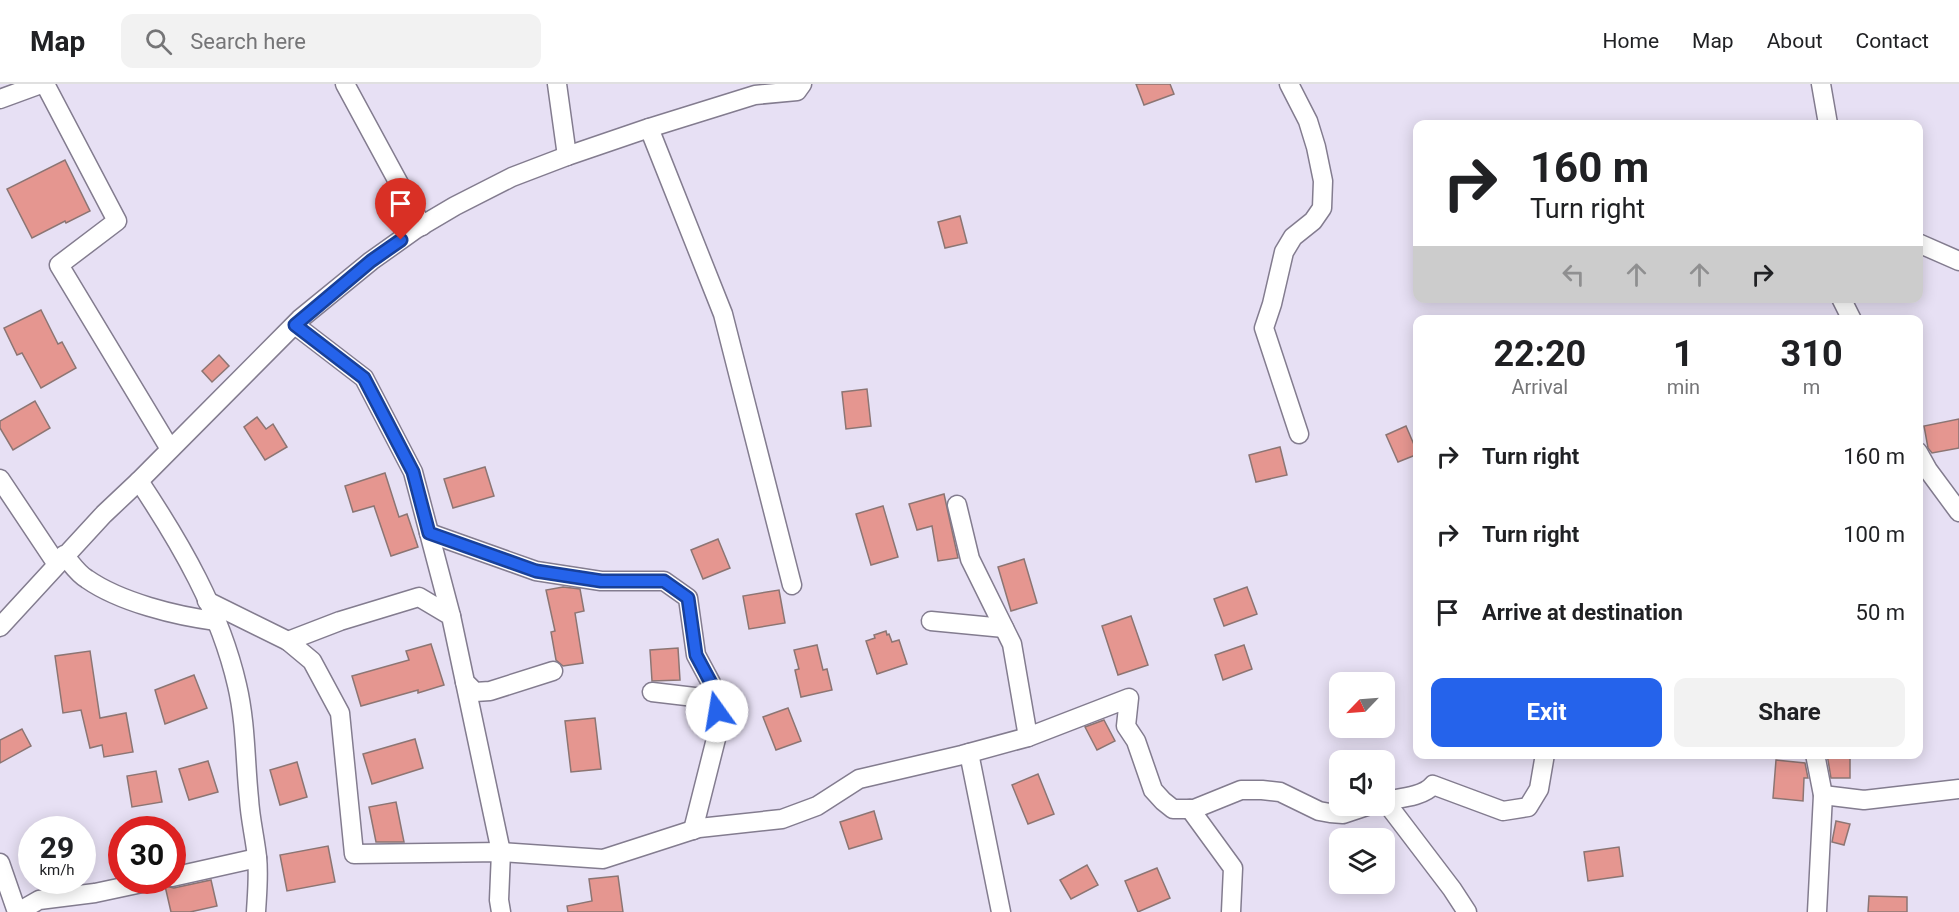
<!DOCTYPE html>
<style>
:root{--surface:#fff;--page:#f2f2f2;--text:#202124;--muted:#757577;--line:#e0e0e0;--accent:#2563eb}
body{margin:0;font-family:Roboto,sans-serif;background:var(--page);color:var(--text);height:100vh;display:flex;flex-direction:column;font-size:22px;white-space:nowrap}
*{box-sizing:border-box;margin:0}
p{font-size:20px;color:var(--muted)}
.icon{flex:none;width:33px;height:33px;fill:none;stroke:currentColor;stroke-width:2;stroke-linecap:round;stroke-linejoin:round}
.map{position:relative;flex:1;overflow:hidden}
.panel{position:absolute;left:1413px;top:231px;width:510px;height:444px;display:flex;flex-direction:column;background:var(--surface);border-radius:12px;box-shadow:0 3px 15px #0003}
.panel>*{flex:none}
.hud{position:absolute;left:1413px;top:36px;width:510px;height:183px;border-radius:12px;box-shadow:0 3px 15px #0003;background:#fff;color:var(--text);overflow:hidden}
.needle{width:39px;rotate:245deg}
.fabs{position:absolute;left:1329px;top:588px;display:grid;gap:12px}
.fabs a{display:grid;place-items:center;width:66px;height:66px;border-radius:12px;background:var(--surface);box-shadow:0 3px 15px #0003;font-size:30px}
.speed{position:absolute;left:18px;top:732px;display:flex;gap:12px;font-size:30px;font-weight:700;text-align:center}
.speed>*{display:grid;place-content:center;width:78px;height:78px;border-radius:50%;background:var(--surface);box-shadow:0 3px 15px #0003;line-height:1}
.speed small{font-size:15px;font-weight:400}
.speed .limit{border:9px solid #d22;background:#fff;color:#111}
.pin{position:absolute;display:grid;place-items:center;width:51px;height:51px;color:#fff;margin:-62px -26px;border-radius:50% 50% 50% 0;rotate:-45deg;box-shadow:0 0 6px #0007}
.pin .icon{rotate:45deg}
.me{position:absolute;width:66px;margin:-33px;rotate:347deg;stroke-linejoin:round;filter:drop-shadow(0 0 4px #0008)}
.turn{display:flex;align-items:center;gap:21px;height:126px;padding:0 18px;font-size:27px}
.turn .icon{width:78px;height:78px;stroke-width:2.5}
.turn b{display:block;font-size:42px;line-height:51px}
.lanes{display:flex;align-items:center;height:57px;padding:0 18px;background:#0003;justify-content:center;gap:30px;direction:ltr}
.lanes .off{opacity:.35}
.eta{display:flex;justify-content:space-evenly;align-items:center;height:102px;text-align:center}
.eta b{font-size:36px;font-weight:700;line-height:42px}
.button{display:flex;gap:12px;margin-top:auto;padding:12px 18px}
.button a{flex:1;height:69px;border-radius:12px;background:var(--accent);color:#fff;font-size:24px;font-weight:700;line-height:69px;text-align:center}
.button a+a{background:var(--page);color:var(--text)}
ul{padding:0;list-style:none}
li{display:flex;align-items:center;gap:18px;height:78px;padding:0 18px}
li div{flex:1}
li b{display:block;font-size:22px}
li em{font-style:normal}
header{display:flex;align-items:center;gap:36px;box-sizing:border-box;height:84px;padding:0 30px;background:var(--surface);border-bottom:2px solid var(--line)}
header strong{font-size:28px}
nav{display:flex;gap:33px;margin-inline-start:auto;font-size:21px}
.search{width:420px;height:54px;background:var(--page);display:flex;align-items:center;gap:15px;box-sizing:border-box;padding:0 21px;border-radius:12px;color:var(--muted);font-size:22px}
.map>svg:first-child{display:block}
.building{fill:#e59690;stroke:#8c7573;stroke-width:1.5}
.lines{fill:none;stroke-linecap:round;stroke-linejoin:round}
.minor-casing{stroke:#837c8f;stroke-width:21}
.minor{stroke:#fff;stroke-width:18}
.route-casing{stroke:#184099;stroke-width:15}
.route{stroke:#2563eb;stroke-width:10}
</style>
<header>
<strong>Map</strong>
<div class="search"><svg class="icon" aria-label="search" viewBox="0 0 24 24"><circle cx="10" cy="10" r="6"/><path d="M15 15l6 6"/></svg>Search here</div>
<nav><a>Home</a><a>Map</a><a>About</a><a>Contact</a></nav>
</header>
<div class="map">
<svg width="1959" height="828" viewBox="0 0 1959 828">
<rect width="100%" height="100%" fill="#e7e0f4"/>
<g class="building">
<path d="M1136,0h34l4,10 -30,11z"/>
<path d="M65,76l25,51 -24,12 -1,-2 -33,17 -25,-49z"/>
<path d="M960,132l7,27 -22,5 -7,-26z"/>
<path d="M41,226l17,34 4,-2 14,26 -35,20 -19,-35 -5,2 -13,-27z"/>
<path d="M219,271l10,11 -17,16 -10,-11z"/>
<path d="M867,305l4,37 -25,3 -4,-37z"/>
<path d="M35,317l15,27 -37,22 -13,-22v-7z"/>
<path d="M257,333l9,12 7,-5 14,23 -22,13 -21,-33z"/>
<path d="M1959,335v29l-27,5 -4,-5 -4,-22z"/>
<path d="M1406,342l12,28 -20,8 -12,-27z"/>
<path d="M1280,363l7,28 -31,7 -7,-27z"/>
<path d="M485,383l9,29 -41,12 -9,-29z"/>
<path d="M385,389l14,44 8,-3 11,33 -27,9 -17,-50 -21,6 -8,-26z"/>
<path d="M944,410l14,64 -20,3 -6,-35 -15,4 -8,-26z"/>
<path d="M883,422l15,51 -27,8 -15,-51z"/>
<path d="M718,455l12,29 -27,11 -12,-29z"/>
<path d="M1024,475l13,44 -26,8 -13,-44z"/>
<path d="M563,503l17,2 4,22 -9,2 8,50 -20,3 -7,-6 -5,-28 4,-1 -9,-41z"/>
<path d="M1247,503l10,27 -33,12 -10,-27z"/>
<path d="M779,506l6,33 -36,6 -6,-33z"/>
<path d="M1131,532l17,49 -30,10 -16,-49z"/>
<path d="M886,547l1,4 2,-1 3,8 7,-2 8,24 -30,10 -11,-33 9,-3 -1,-3z"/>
<path d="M431,560l13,41 -26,8v-3l-57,16 -9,-30 57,-16 -3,-9z"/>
<path d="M817,561l6,25 4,-1 5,21 -31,7 -6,-27 4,-1 -5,-19z"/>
<path d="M1244,561l8,24 -29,11 -8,-25z"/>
<path d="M678,564l2,32 -28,1 -2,-31z"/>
<path d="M90,567l10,67 26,-5 7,39 -29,5 -2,-12 -12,3 -9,-38 -18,3 -8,-57z"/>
<path d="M194,591l13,33 -42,16 -10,-34z"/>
<path d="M788,624l13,33 -25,9 -13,-33z"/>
<path d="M595,634l6,51 -30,3 -6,-51z"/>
<path d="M1104,636l11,21 -18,9 -12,-23z"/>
<path d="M22,645l9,17 -31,17v-23z"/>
<path d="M415,655l8,29 -51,16 -9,-30z"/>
<path d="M1827,670h23v24h-19z"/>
<path d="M1776,676l29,3 3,15h-4l-1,23 -30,-3z"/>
<path d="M208,677l10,31 -29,8 -10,-31z"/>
<path d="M297,678l10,35 -27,8 -10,-35z"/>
<path d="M156,687l6,31 -30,5 -5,-31z"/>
<path d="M1038,690l16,40 -26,10 -16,-39z"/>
<path d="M396,718l8,40h-28l-7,-35z"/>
<path d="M874,727l8,28 -33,10 -9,-27z"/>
<path d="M1836,737l14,3 -6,21 -12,-3z"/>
<path d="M328,762l7,36 -48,9 -7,-36z"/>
<path d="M1619,763l4,29 -35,5 -4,-29z"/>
<path d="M1087,781l11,20 -27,14 -11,-19z"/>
<path d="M1157,784l13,30 -32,14 -13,-31z"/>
<path d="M618,792l5,36h-55l-1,-6 25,-5 -3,-22z"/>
<path d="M211,796l6,26 -27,6h-19l-6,-26 9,2z"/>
<path d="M1869,812l38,1v15h-39z"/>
</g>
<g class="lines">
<defs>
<g id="minor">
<path d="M45,0l72,137 -58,44 111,184"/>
<path d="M345,0l77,142"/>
<path d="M557,0l10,72"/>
<path d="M1289,0l19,37 8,26 7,34 -1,27 -9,13 -20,16 -9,15 -12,52 -8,24 35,106"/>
<path d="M1821,0l7,40"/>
<path d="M0,15l41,-15"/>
<path d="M649,44l74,186 69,271"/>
<path d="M1918,159l41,18"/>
<path d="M1841,214l11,22"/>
<path d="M295,241l69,53 49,94 38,144"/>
<path d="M1918,368l10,18 31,42"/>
<path d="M0,395l56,84"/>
<path d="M139,397c42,63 81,130 98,204 9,38 8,76 12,114 1,19 6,39 8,58 2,18 0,37 -1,55"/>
<path d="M957,421l13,54 42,85 16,93"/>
<path d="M429,449l107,38 65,10h63l24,17 8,57 15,28 6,28"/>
<path d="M64,471c7,8 14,19 23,24 33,23 89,37 129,42"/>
<path d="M207,517l81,40 52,-20 79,-24 32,19 14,66 10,10 15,-1 63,-20"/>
<path d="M931,537l73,7"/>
<path d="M0,543l104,-113 35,-33 161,-162 71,-58 45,-32 39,-23 57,-29 55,-21 82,-28 106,-33 42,-4 5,-7"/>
<path d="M288,557l24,20 28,52 14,141 147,-2 102,7 96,-31 83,-9 35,-13 42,-27 103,-24 66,-18 101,-39 -3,28 10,15 17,49 10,11 10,8h21l47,-19h21l18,2 39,19 11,2 13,1 24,-8"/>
<path d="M465,598l36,170 -2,48 2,12"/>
<path d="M652,608l51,6 19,17 -29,115"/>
<path d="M969,669l32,159"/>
<path d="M1815,670l8,41 -6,117"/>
<path d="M1823,711l41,5 95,-11"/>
<path d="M1384,717c15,-3 39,-4 49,-16l70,26 25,-4 11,-18 6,-35"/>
<path d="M1385,717l67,88 15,23"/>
<path d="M1190,725l43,59 -2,44"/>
<path d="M0,779l17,49"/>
<path d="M172,793l85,-19"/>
<path d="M18,828l21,-12 56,-7 61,-13"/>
</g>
</defs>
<use href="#minor" class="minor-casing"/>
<use href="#minor" class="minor"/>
</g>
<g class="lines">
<defs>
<path id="route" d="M401,156l-30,21 -76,64 69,53 49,94 16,61 107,38 65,10h63l24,17 8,57 15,28 6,28"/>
</defs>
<use href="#route" class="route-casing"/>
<use href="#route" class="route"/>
</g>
</svg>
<div class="fabs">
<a><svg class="needle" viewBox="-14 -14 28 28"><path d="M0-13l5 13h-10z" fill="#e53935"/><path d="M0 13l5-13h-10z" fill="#757577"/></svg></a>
<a><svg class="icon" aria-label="sound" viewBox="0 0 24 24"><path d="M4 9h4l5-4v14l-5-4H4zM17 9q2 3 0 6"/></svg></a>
<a><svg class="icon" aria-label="layers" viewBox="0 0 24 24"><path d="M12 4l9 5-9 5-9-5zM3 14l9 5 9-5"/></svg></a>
</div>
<div class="speed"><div>29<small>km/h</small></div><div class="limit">30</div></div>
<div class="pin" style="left:401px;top:156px;background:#d93025"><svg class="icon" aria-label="arrive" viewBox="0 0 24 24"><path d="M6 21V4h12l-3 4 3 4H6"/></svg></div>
<svg class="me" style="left:717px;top:627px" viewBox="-20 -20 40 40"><circle r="19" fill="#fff"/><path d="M0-13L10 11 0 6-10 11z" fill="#2563eb"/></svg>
<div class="hud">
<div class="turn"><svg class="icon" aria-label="right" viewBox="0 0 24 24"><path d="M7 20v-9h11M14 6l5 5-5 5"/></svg><div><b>160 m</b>Turn right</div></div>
<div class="lanes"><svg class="icon off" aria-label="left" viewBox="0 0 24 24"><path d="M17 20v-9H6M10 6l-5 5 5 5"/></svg><svg class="icon off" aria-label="ahead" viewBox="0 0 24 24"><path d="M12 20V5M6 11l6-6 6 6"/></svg><svg class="icon off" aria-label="ahead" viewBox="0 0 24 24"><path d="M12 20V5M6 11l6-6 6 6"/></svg><svg class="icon" aria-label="right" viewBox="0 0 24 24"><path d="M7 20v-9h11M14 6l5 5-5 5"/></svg></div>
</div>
<section class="panel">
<div class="eta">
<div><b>22:20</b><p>Arrival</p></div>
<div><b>1</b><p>min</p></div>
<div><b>310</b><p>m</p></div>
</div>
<ul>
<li><svg class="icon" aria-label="right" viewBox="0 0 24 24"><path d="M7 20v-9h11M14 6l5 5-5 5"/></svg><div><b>Turn right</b></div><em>160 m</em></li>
<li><svg class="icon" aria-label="right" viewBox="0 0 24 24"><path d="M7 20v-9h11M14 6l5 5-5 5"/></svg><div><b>Turn right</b></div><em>100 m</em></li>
<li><svg class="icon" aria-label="arrive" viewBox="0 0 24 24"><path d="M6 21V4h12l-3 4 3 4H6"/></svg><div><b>Arrive at destination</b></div><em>50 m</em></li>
</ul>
<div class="button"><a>Exit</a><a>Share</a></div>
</section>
</div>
